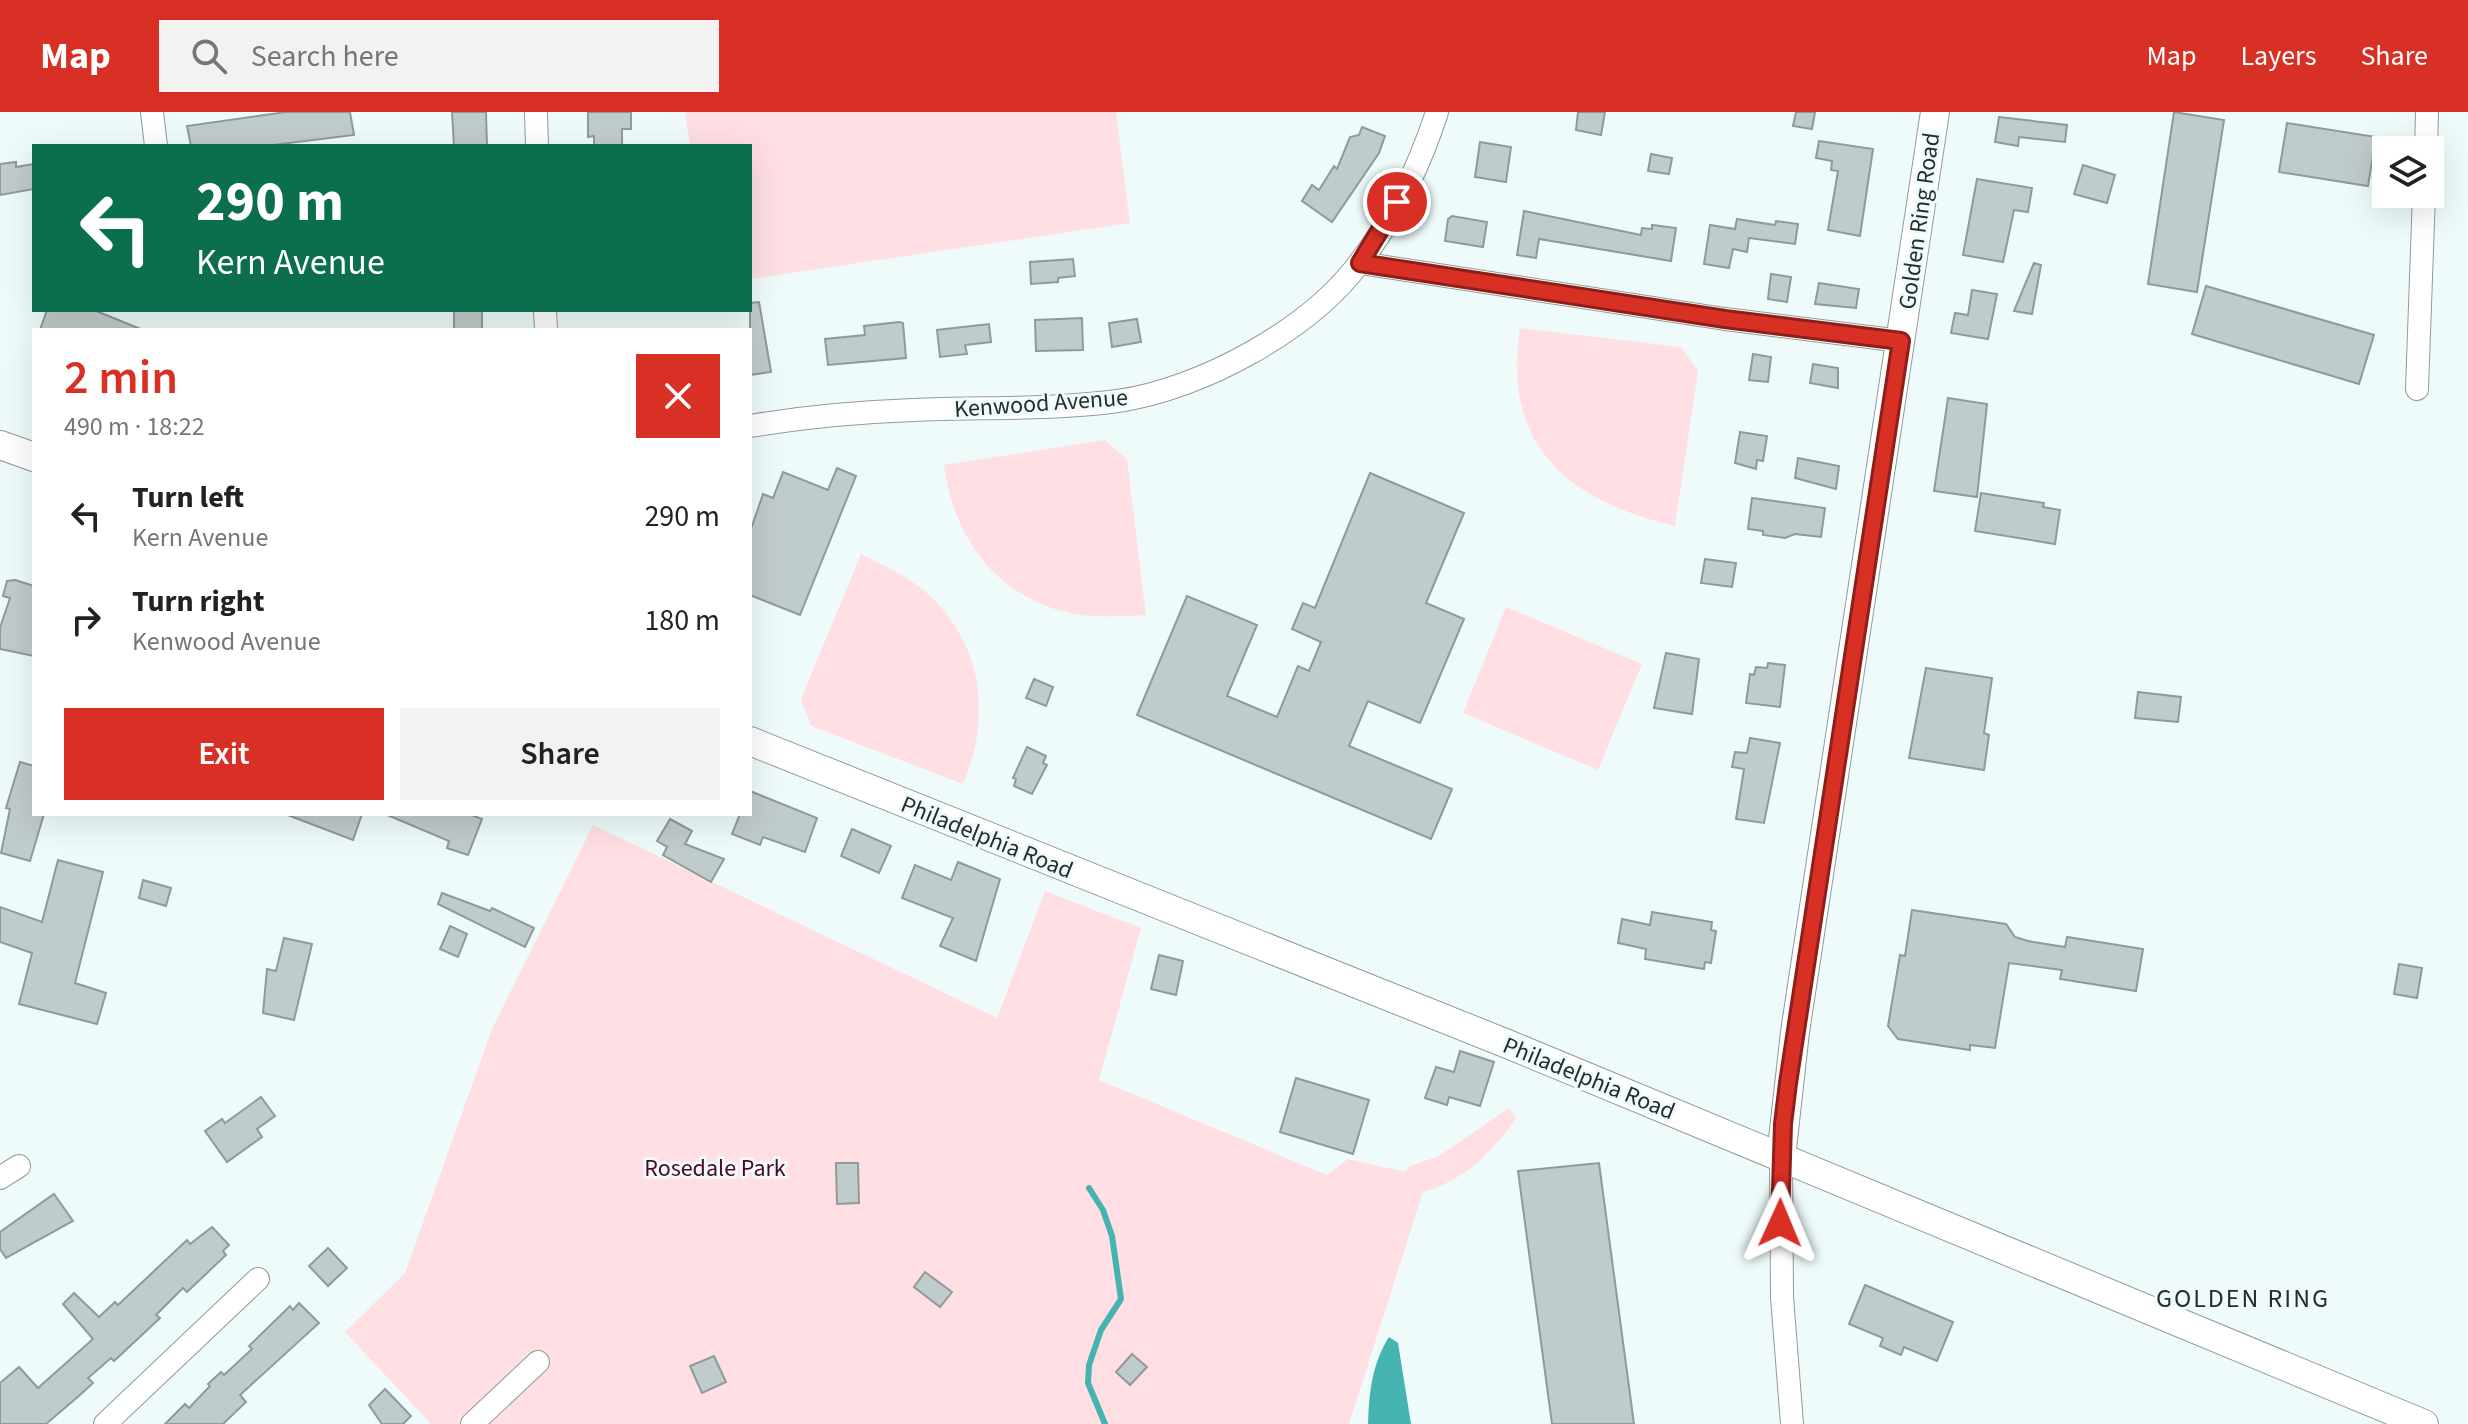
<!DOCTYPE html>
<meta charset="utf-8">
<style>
:root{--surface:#fff;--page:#f2f2f2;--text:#222;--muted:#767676;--accent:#d93025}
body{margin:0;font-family:"Source Sans 3",sans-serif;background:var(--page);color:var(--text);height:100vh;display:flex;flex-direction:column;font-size:30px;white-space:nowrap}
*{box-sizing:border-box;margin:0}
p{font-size:26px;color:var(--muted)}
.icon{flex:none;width:44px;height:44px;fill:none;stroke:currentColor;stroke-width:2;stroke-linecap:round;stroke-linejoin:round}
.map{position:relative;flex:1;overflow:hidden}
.side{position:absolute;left:32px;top:216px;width:720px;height:488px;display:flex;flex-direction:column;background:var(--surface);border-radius:0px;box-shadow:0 8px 32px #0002}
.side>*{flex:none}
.top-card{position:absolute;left:32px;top:32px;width:720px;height:168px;border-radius:0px;box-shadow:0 8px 32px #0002;background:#0b6e4f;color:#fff;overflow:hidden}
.fabs{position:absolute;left:2372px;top:24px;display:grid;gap:16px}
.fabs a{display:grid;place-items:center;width:72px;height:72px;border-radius:0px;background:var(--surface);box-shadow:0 8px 32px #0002;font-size:40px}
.pin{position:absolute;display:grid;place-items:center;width:68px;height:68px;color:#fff;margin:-34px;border:4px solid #fff;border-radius:50%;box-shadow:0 2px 8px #0007}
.me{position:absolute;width:88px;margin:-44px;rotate:1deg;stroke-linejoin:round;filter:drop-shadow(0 0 6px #0008)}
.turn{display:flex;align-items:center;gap:28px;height:168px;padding:0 32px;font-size:36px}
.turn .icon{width:104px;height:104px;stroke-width:2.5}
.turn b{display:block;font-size:56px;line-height:68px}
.round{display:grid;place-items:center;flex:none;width:84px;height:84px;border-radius:0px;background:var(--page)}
.summary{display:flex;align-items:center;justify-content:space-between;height:136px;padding:0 32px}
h1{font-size:48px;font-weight:600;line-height:60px;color:var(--accent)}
.cta{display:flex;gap:16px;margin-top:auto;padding:16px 32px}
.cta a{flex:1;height:92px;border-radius:0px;background:var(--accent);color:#fff;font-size:32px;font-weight:600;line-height:92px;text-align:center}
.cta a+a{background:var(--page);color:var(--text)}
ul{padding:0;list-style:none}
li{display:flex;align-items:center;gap:24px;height:104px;padding:0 32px}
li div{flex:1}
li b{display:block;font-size:30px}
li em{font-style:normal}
header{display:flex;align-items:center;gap:48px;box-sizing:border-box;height:112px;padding:0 40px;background:var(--accent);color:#fff}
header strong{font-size:38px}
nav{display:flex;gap:44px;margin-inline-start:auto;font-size:28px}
.search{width:560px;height:72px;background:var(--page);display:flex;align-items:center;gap:20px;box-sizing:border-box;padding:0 28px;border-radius:0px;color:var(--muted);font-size:30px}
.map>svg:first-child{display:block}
.green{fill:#ffdfe4}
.water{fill:#45b4b1}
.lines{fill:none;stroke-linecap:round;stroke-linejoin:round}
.stream{stroke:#45b4b1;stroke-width:6}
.building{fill:#c0cccb;stroke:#8f9a9a;stroke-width:2}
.minor-casing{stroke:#909c9b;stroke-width:24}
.major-casing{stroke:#909c9b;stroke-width:30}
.minor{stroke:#fff;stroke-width:22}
.major{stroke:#fff;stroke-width:28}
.route-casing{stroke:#8d1f18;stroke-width:20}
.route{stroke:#d93025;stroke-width:14}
.labels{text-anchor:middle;stroke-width:6;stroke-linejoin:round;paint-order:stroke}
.street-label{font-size:24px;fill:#282c2c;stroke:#effbfb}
.park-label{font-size:24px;fill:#500821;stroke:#effbfb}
.neighbourhood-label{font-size:26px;letter-spacing:2px;fill:#282c2c;stroke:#effbfb}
</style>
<header>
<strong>Map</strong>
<div class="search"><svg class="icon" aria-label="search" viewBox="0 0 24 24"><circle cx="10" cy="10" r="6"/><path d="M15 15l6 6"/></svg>Search here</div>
<nav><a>Map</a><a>Layers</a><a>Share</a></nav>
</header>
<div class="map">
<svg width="2468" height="1312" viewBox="0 0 2468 1312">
<rect width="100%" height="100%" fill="#effbfb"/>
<g class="green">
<path d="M685,0h431l14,111 -380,56v-133h-60z"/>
<path d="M1520,216l161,19 17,24 -23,155c-106,-25 -174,-79 -155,-198z"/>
<path d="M1105,328l22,19 19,156c-26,1 -54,4 -80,-3 -72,-17 -113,-77 -122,-147z"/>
<path d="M861,442c24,12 50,24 69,42 54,51 61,123 33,188l-152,-58 -10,-27z"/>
<path d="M1506,495l136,57 -44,106 -135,-57z"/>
<path d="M593,713l404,193 48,-127 96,37 -42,152 228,95 21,-16 57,13 5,-6 29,-10 70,-48 7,11c-24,33 -52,62 -93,73l-74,232h-918l-86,-92 60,-59 87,-244z"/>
</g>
<path class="water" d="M1389,1225l9,6 13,81h-43c1,-32 4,-60 21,-87z"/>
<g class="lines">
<path class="stream" d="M1089,1076l14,22 9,26 9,63 -20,31 -12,35 -1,18 17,41"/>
</g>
<g class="building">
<path d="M286,0h64l4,23 -89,11h-74l-4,-20z"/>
<path d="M452,0h34l1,34h-33z"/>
<path d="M588,0h43v17h-9v17h-28v-10l-6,1z"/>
<path d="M1578,0h27l-4,23 -25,-5z"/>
<path d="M1796,0h19l-3,17 -19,-3z"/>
<path d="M2174,0l50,8 -27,172 -49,-8z"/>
<path d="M1999,5l68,8 -2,17 -46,-5 -1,9 -23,-4z"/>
<path d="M2287,11l89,14 -8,49 -89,-14z"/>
<path d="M1362,15l23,9 -6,17 -47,69 -30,-21 10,-16 7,5 15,-24 3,3 13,-32 9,-2z"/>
<path d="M1819,29l54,8 -13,87 -32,-6 10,-59 -7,-1 1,-9 -16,-3z"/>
<path d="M1480,30l31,5 -5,35 -31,-5z"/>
<path d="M1651,42l21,4 -3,16 -21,-3z"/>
<path d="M16,50v5l18,-3v25l-34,6v-31z"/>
<path d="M2083,53l32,10 -8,28 -33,-9z"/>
<path d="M1977,67l55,9 -4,24 -14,-2 -11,52 -40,-7z"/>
<path d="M1524,99l117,24 1,-7 10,1v-4l24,3 -5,33 -132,-22 -3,19 -19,-3z"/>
<path d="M1452,104l35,6 -4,25 -38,-6 3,-22z"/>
<path d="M1737,107l38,6 1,-4 22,3 -3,20 -46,-6 -2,14 -14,-3 -4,19 -25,-4 6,-39 25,4z"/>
<path d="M1073,147l2,17 -17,2v4l-27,2 -1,-22z"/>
<path d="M2034,151l7,2 -9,49 -18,-3z"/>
<path d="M1771,162l20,3 -4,25 -19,-3z"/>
<path d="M1819,171l40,6 -3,19 -41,-4z"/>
<path d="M2206,174l168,49 -15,49 -167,-50z"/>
<path d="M1972,178l25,4 -9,45 -37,-6 4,-20 13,2z"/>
<path d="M759,190l12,70 -21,3v-72z"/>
<path d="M47,198h47l49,20h-103z"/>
<rect x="454" y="198" width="28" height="20"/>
<path d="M1082,206l1,32 -47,1 -1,-31z"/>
<path d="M1137,207l4,23 -29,5 -3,-24z"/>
<path d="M899,210l4,1 3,35 -78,7 -3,-26 40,-4 -1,-9z"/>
<path d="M989,212l2,18 -26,3 2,9 -27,3 -3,-27z"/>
<path d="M1753,242l18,3 -3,25 -19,-2z"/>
<path d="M1813,252l25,4v20l-28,-5z"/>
<path d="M1948,286l39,6 -10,93 -43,-6z"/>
<path d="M1740,320l27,4 -4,25 -6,-1 -1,9 -21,-6z"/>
<path d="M1798,346l41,8 -3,23 -41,-11z"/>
<path d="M837,356l19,8 -56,139 -50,-20v-63l13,-38 10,4 10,-26 45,18z"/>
<path d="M1370,361l94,40 -38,90 38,16 -44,104 -52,-22 -19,45 103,43 -21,50 -294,-124 50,-119 70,29 -30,71 50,21 21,-51 11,5 12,-29 -29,-13 11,-26 12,5z"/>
<path d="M1981,381l63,10 -1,4 17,3 -5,34 -80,-13z"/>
<path d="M1752,386l73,10 -4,29 -26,-3 -10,4 -22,-3v-4l-15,-2z"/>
<path d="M1705,447l31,4 -4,24 -31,-4z"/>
<path d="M15,468l19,6v70l-34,-7v-21l10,-30 -7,-2 4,-15z"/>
<path d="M1666,541l33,6 -7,55 -38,-6z"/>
<path d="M1768,551l17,2 -5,42 -34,-4 4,-29 4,1 2,-8 11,1z"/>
<path d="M1926,556l66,10 -8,55 5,2 -5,35 -75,-12z"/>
<path d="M1034,567l19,8 -7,19 -20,-8z"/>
<path d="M2138,580l43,5 -3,25 -43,-4z"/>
<path d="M1750,626l30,5 -16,80 -28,-4 8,-50 -12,-2 3,-15 12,1z"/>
<path d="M1027,635l19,9 -3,7 4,2 -15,29 -18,-8 2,-7 -3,-1z"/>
<path d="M20,650l14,4v48h10l-14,47 -29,-8 9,-44 -4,-1z"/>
<path d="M750,679l67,27 -12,34 -42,-15 -3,8 -28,-11 8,-20h10z"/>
<path d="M285,702h77l-9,26z"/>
<path d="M385,702h84l13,5 -14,36 -21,-7 2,-7z"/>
<path d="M670,707l22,12 -7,13 39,15 -13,23 -48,-27 4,-8 -10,-6z"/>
<path d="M852,717l39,17 -12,27 -38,-17z"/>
<path d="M58,748l45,12 -28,111 31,10 -9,31 -78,-20 13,-51 -32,-11v-35l42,15z"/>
<path d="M958,750l42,17 -24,82 -36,-15 13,-28 -51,-20 13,-33 36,15z"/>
<path d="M143,768l28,8 -5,18 -27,-8z"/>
<path d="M442,781l48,18 2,-3 42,20 -9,19 -87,-43z"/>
<path d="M1912,798l94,14 9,13 13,4 37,6 2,-10 76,12 -7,42 -76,-12 2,-9 -53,-7 -14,85 -25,-3v5l-72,-11 -10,-13 12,-71 5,1z"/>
<path d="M1652,800l60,10 -1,8 5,1 -5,32 -6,-1 -1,7 -59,-10 1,-10 -28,-6 4,-24 28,6z"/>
<path d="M450,814l17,8 -9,23 -18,-8z"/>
<path d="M284,826l28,6 -18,76 -31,-7 4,-44 9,2z"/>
<path d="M1159,843l24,6 -7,34 -25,-6z"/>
<path d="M2399,852l23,4 -5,30 -23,-4z"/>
<path d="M1460,939l34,11 -14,44 -31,-9 -2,8 -22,-7 11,-31 18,5z"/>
<path d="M1296,966l73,22 -16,54 -73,-22z"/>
<path d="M261,985l14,19 -18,13 5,8 -35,25 -22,-31 17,-12 3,4z"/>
<path d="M836,1051h22l1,40 -22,1z"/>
<path d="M1599,1051l35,261h-82l-34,-253z"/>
<path d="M54,1082l19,27 -67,37 -6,-9v-17z"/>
<path d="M212,1115l17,18 -6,6 3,4 -39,37 -4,-4 -27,27 4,3 -46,43 -3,-3 -23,20 5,5 -13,12 -34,29h-46v-41l19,-16 19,21 55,-49 -30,-35 11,-11 25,24 16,-15 3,3 69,-65 3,4z"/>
<path d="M328,1136l19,20 -19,18 -19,-20z"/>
<path d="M925,1160l27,20 -12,15 -26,-20z"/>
<path d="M1865,1173l88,37 -16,39 -33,-14 -3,8 -21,-9 3,-8 -34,-14z"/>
<path d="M299,1191l20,20 -79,72 6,7 -23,22h-58l20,-20 4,4 21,-22 -2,-2 13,-12 3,3 28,-26 -3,-3 41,-40 3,4z"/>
<path d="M1132,1242l15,13 -17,18 -14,-13z"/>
<path d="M714,1244l12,26 -24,11 -12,-27z"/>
<path d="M385,1277l26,27 -8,8h-21l-13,-19z"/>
</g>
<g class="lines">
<defs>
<g id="minor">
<path d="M152,0l4,34"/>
<path d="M536,0l1,34"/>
<path d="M2426,38l1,-38"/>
<path d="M1360,151l365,56 176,22"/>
<path d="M545,198l1,20"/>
<path d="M2417,277l7,-195"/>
<path d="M750,314c54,-9 108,-14 163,-16 68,-3 137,0 205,-9 83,-12 192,-71 242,-139 34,-44 60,-97 77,-150"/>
<path d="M1781,1045l1,140 10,127"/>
<path d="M0,1066l19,-12"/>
<path d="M105,1312l153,-145"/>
<path d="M472,1312l66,-62"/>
</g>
<g id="major">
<path d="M0,333l34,12"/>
<path d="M750,629l760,304 914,379"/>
<path d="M1781,1045l14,-125 140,-920"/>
</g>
</defs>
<use href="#minor" class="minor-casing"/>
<use href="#major" class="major-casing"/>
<use href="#minor" class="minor"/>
<use href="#major" class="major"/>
</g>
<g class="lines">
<defs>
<path id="route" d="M1397,90l-37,61 365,56 176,22 -113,742 -5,41 -3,99"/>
</defs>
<use href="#route" class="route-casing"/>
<use href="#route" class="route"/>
</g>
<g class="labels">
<g class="street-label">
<text transform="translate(1919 109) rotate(-82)" y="8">Golden Ring Road</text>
<text transform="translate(1041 291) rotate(-4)" y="8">Kenwood Avenue</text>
<text transform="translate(987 725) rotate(22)" y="8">Philadelphia Road</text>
<text transform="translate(1589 966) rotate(22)" y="8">Philadelphia Road</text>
</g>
<g class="park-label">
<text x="715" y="1064">Rosedale Park</text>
</g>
<g class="neighbourhood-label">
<text x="2243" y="1195">GOLDEN RING</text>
</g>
</g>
</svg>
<div class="fabs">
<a><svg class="icon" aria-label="layers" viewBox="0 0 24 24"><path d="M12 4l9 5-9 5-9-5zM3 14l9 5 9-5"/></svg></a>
</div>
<div class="pin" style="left:1397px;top:90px;background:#d93025"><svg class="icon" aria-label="arrive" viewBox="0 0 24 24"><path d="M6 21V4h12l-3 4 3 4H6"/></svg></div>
<svg class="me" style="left:1780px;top:1111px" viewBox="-20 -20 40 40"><path d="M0-17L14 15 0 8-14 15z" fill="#d93025" stroke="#fff" stroke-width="4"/></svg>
<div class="top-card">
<div class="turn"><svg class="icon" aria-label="left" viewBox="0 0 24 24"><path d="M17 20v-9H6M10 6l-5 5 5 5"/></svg><div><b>290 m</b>Kern Avenue</div></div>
</div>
<section class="side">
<div class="summary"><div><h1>2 min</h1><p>490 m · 18:22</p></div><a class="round" style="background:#d93025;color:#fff"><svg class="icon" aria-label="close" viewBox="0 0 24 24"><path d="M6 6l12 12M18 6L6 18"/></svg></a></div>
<ul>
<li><svg class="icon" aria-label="left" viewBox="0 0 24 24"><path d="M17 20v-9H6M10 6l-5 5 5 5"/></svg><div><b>Turn left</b><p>Kern Avenue</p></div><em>290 m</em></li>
<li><svg class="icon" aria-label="right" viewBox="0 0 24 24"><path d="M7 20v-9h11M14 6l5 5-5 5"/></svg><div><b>Turn right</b><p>Kenwood Avenue</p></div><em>180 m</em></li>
</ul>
<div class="cta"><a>Exit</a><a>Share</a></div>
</section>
</div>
